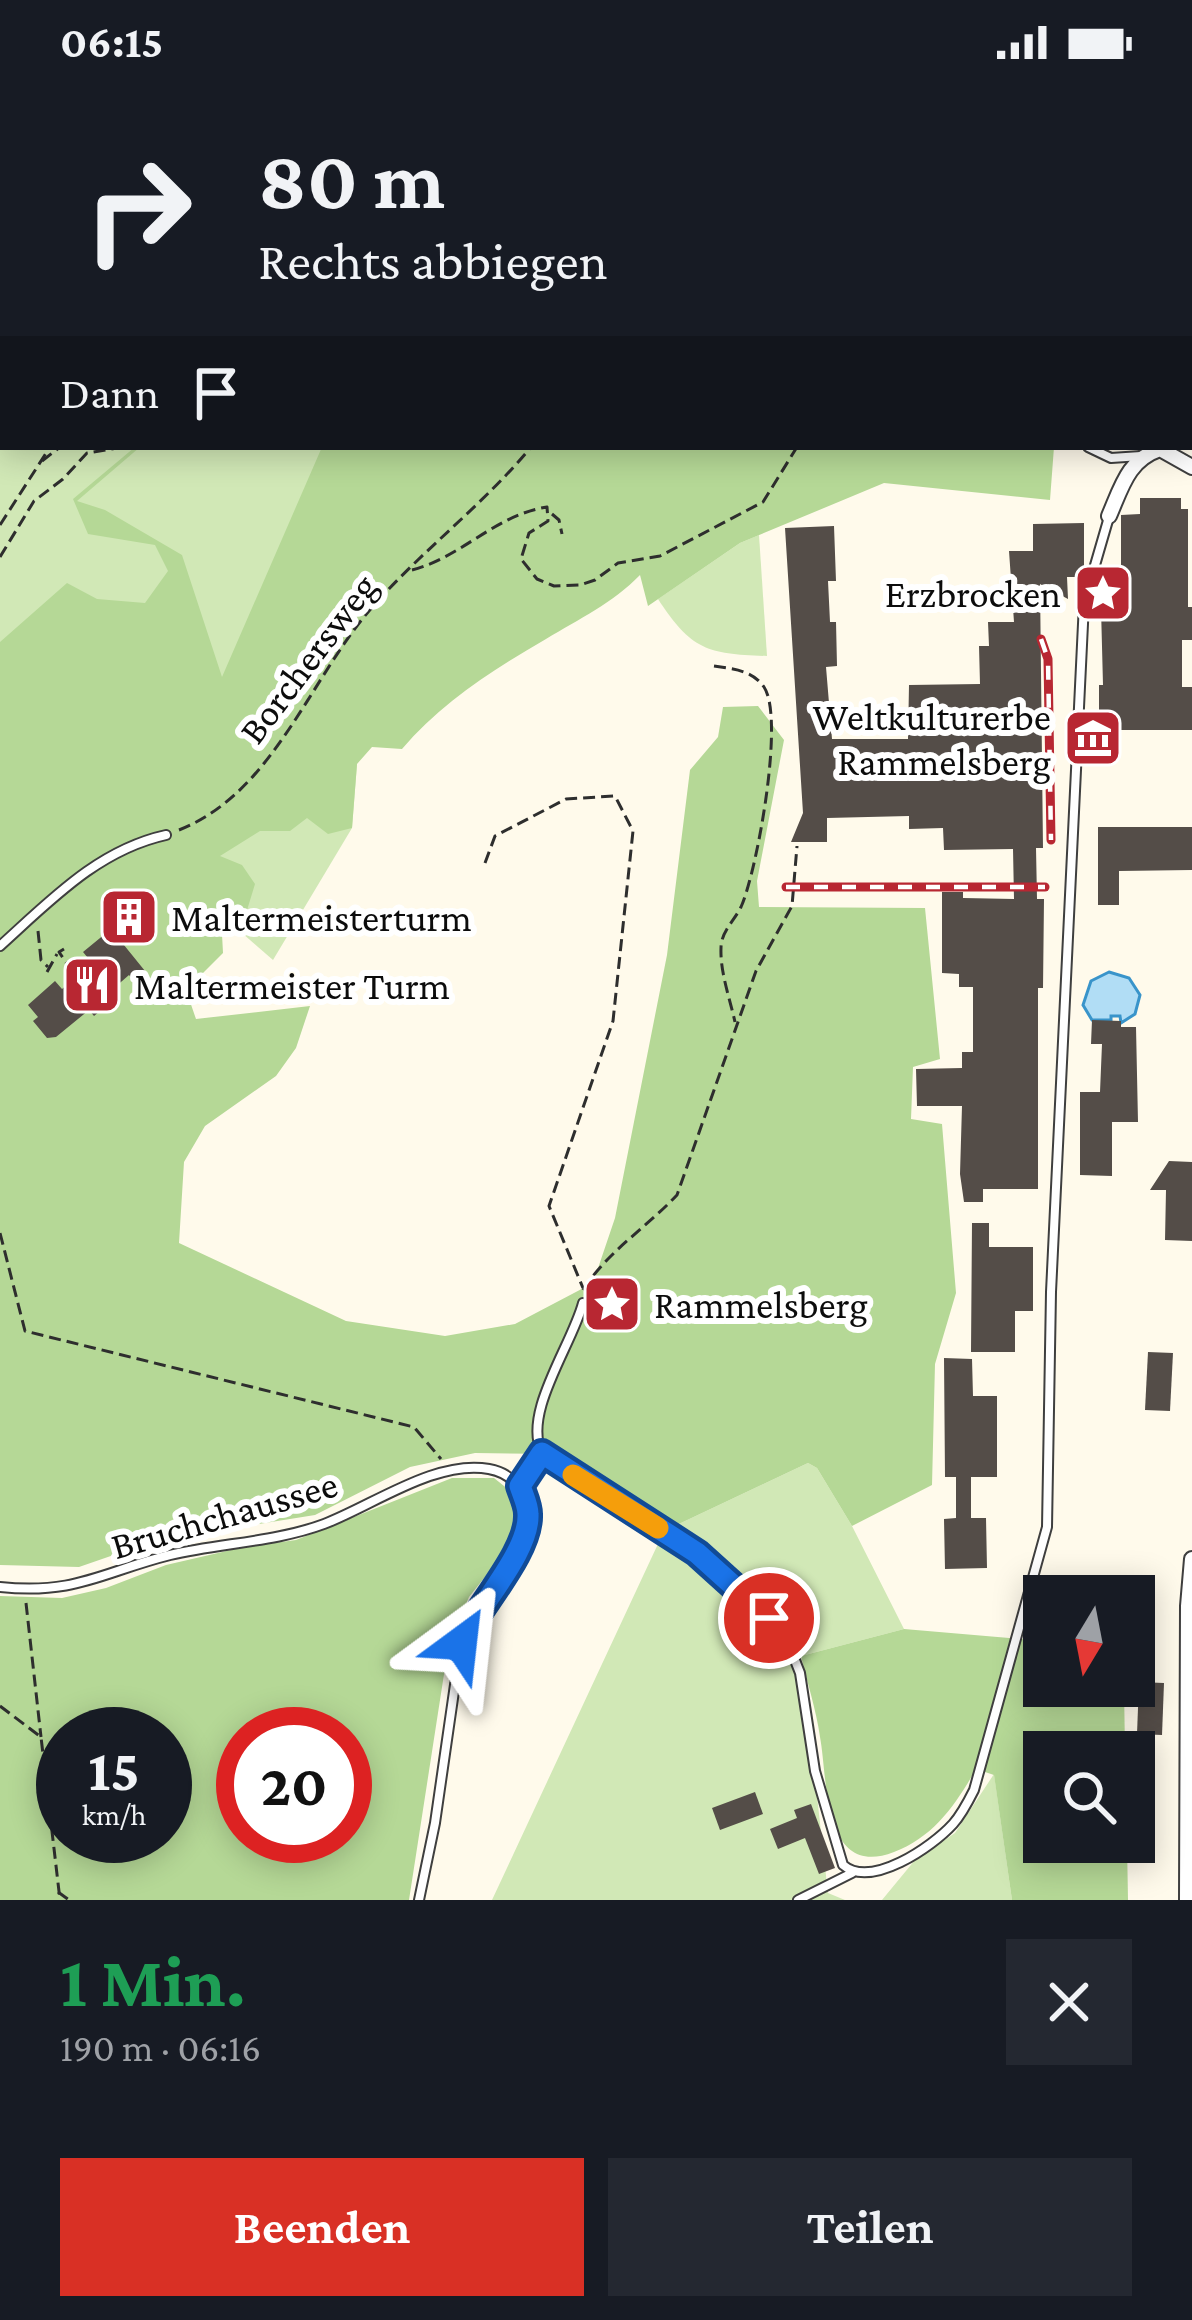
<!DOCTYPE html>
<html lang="de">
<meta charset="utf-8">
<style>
:root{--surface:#171b24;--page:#242831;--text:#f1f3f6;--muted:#9ea1a6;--accent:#d93025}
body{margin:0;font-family:"Crimson Pro",serif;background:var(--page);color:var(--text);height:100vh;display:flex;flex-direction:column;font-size:45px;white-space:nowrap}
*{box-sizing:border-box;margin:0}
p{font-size:39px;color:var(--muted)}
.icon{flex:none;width:66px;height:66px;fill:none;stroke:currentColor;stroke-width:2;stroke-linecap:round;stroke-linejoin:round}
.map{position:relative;height:1816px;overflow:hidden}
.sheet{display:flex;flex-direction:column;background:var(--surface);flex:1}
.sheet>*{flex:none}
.top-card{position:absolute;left:0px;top:0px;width:1194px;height:366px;box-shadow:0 6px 30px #0003;background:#171b24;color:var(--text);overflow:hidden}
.needle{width:78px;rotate:190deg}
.fabs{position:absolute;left:1023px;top:1491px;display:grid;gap:24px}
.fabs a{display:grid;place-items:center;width:132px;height:132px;border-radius:0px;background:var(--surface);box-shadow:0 6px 30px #0003;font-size:60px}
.speed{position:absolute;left:36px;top:1623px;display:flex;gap:24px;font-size:60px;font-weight:700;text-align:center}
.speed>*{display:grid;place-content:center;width:156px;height:156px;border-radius:50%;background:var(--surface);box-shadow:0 6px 30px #0003;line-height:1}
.speed small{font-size:30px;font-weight:400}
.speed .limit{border:18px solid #d22;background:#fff;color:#111}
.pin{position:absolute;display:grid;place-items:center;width:102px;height:102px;color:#fff;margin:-51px;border:6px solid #fff;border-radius:50%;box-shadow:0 3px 12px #0007}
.me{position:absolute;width:132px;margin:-66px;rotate:30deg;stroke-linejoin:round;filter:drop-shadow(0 0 9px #0008)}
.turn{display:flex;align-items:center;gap:42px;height:252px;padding:0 60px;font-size:54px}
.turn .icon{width:156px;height:156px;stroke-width:2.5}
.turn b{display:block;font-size:84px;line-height:102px}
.then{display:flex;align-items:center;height:114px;padding:0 60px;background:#0003;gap:24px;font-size:45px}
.round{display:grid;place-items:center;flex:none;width:126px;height:126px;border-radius:0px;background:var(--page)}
.head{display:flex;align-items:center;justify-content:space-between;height:204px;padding:0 60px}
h1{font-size:72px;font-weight:700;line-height:90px;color:#1e9e55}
.action{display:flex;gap:24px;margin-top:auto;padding:24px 60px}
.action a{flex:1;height:138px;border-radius:0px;background:var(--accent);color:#fff;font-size:48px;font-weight:700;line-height:138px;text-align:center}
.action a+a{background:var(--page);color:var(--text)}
.status{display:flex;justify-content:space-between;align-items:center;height:84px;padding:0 60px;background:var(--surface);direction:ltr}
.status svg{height:33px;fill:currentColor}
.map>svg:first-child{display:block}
.green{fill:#d1e8b6}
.forest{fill:#b5d896;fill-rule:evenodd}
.water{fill:#b1ddf5;stroke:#3994ca;stroke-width:3}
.building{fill:#544d48}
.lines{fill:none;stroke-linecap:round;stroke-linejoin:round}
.lane-casing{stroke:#3f3f3f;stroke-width:12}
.street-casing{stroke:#3f3f3f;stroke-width:18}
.path{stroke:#2e2e2e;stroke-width:3;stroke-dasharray:12 6;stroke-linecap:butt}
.lane{stroke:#fff;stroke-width:8}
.street{stroke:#fff;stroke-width:14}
.rail-casing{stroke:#b82732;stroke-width:9}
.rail{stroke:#fff;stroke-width:4.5;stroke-dasharray:14;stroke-linecap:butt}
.route-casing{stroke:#114b97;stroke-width:30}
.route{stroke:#1a73e8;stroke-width:21}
.slow{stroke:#f59e0b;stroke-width:21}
.labels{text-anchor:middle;stroke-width:12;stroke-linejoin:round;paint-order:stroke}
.poi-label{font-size:39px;fill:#0c0c0c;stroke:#fff;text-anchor:start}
.street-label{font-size:39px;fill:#0c0c0c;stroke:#fff}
</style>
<div class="status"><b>06:15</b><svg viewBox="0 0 49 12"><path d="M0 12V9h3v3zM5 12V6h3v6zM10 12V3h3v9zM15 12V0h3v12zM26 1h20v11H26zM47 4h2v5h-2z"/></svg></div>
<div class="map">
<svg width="1192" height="1816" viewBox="0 0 1192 1816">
<rect width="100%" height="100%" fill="#fffaeb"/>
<g class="green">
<path d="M0,0h919l-916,3v360h788l-791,401z"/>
<path d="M759,451l8,121c-59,-2 -75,-5 -109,-57l82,-56z"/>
<path d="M357,680l-5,64 -79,132 -94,-82z"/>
<path d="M808,1379l9,5 35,58 52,103 -103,27 27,237 17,7h-353l172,-369z"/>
<path d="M994,1690l18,126h-130l33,-40 40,-27z"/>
</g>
<g class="forest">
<path d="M489,0h703v148l-1,-145z"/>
<path d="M135,363h5l-63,54 28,9 77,45 40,122 100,-230h732l-4,53 -166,-17 -144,60 -92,63 -8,-31c-27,28 -61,44 -94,64 -52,30 -105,64 -144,110l-30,-2 -15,17 -5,64 -24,6 -21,-16 -17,13h-30l-40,25 22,9 13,19 -11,36 -22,14 1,19 -37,37 10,29 114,-13 -14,42 -20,28 -71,50 -21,36 -5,81 167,78 99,15 70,-12 78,-41 22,-65 52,-263 23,-185 28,-33 5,-30 35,-1 26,34 -27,141 2,26 166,1 15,151 -27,8 -2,52 31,5 14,169 -21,71 -3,121 -80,41 -35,-58 -9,-5 -144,68 1,-14 -105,-63 -85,-1 -65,14 -95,48 -158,25 -78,27 -79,-2v-923l67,-59 30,16 48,4 23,-32 -13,-26 -67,-11 -15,-35z"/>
<path d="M452,1394h42l20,16 5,27 -12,28 -38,48 -20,45 -40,258h-409v-304l62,2 44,-10 60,-23 78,-18 52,-7zM63,1650h102v102h-102zM345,1650v102h-102v-102z"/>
<path d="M904,1545l140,12v45h80l1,66h-81v90h83l1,58h-116l-18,-125 -18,-6c-20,35 -42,68 -82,83 -72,28 -66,-73 -74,-115 -4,-28 -13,-55 -19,-81z"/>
</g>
<path class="water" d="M1109,888l20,6 11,17 -5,19 -14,9 -1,-7h-9v4h-19l-9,-15 8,-24z"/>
<g class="building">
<path d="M1140,414h41v11h7v98h4v33h-10v47h10v43h-93v-45h4l-2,-77h13v-12h7v-81l19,-1z"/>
<path d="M1084,439v50l-1,4h-16l1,22 -28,-15 3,264h-7l1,51h7l-1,89h-5v201h-55v13h-19l-4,-28 2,-68h-45l-1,-37 46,-1v-16h11v-65h-14v-13l-17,-1v-81h21v6l51,1 -1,-50 -69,1 -1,-22 -34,1v-13l-82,2v24h-36l12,-29 -18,-285 49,-2 2,55h-8l2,41h6l1,44 -11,1 6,72h76l1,-54 71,-1 -1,-38h10l-1,-24h26l-5,-71h24v-27z"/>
<path d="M1098,743h94v43l-73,1v34h-21z"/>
<path d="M111,845l34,42 -11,10 -5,-6 -23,20 5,7 -17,14 -5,-6 -33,27 -9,1 -14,-17 5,-4 -10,-12 27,-24 7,8 31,-25 -10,-12z"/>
<path d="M1092,936l29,1v6h15l2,95h-26v54l-32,-1v-83h20l2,-48h-11z"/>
<path d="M1169,1077l23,1v79l-27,-1 1,-50h-16z"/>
<path d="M972,1139h17v24h44v64h-18v41h-44z"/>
<path d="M1148,1268l25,1 -3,58 -25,-1z"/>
<path d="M944,1274l28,1 1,37h24v81h-26v41h15l1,50 -42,1 -1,-50 12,-1v-41h-11z"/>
<path d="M1139,1598l25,1 -2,52 -25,-1z"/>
<path d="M755,1708l8,22 -43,16 -8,-22z"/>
<path d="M811,1720l24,64 -16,6 -14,-36 -27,11 -8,-20 27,-11 -3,-8z"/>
</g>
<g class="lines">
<defs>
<g id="lane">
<path d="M1003,0v3"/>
<path d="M1088,363l23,11 30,-2"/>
<path d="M0,862c51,-46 98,-96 166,-111"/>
<path d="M583,1219c-11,42 -61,110 -41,150l155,100 72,65 22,32 9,23 15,98 28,94c28,24 89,-18 110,-41 9,-10 15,-22 21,-34l73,-263 4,-235 33,-689 25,-86"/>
<path d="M520,1402l22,-33"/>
<path d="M0,1503c76,8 102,-15 170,-32 51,-12 106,-13 154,-31 48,-18 112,-65 165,-55 32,6 41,33 37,63l-65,111 -26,180 -16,77"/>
<path d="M798,1816l54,-27"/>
</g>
<g id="street">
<path d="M1109,432c13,-30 19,-56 51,-67l32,18"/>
<path d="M1187,1816l1,-294 4,-47"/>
</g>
</defs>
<use href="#lane" class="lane-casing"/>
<use href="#street" class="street-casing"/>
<g class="path">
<path d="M389,0l1,3"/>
<path d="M673,0v3"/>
<path d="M937,0l2,3"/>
<path d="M926,3l1,-3"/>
<path d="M1130,3l1,-3"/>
<path d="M1191,13l1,-1"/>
<path d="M42,377l18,-14"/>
<path d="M552,430l7,6 3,14"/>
<path d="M0,441l50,-78"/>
<path d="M0,473l34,-56 29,-22 24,-26 36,-6"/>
<path d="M412,486c50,-13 83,-55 135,-63l1,14 -19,12 -8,26 16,20 17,7 26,-1 15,-5 23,-17 42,-7 103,-54 34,-55"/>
<path d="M714,582c19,3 38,4 50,21 21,31 -7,184 -23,220 -7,14 -20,25 -20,41 -1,24 9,51 14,74"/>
<path d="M179,746c96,-38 131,-154 196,-226 49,-55 109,-100 156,-157"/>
<path d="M485,779l10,-27 71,-37 49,-3 18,35 -20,190 -64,185 34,82"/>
<path d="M38,847l3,29 7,7"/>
<path d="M64,865l-5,3 17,25"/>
<path d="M47,888l10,-18"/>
<path d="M0,1149l25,98 389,96 27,32"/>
<path d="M583,1206c25,-39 63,-62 94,-95l79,-224 36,-65 5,-60"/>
<path d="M26,1519l15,134"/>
<path d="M0,1622l41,31 19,163"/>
<path d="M58,1808l11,8"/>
</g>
<use href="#lane" class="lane"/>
<use href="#street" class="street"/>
<defs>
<g id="rail">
<path d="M1041,555l7,20 3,181"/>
<path d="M786,803h259"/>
</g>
</defs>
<use href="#rail" class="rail-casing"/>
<use href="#rail" class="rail"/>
</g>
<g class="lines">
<defs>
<path id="route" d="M461,1559c16,-36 69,-91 67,-129 0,-9 -5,-19 -8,-28l22,-33 155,100 72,65"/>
</defs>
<use href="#route" class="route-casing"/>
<use href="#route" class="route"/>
<path class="slow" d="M573,1391l85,53"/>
</g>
<defs>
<symbol id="sight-square" viewBox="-11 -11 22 22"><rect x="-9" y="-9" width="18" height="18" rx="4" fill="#b82732" stroke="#fff"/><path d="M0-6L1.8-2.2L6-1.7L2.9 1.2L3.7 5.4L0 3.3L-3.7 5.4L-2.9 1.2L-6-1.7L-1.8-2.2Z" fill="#fff"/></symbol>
<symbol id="museum-square" viewBox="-11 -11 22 22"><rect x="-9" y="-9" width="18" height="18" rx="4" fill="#b82732" stroke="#fff"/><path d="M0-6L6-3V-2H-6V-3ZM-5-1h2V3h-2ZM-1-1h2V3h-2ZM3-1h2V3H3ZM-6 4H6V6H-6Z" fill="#fff"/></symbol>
<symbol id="building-square" viewBox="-11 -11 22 22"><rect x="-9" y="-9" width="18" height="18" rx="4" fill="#b82732" stroke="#fff"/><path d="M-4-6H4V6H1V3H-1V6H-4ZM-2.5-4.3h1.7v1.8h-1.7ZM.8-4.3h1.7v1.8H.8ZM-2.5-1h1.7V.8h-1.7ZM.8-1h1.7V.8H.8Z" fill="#fff"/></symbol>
<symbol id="restaurant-square" viewBox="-11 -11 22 22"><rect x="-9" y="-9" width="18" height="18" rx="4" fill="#b82732" stroke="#fff"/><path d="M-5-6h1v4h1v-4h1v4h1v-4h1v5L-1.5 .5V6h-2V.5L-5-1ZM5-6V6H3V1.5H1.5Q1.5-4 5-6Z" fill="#fff"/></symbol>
</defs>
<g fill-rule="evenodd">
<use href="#sight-square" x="1070" y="476" width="66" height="66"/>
<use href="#museum-square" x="1060" y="621" width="66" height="66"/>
<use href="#building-square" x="96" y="800" width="66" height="66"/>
<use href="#restaurant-square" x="59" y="868" width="66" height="66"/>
<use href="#sight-square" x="579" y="1187" width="66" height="66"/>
</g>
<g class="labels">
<g class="poi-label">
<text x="1061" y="523" text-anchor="end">Erzbrocken</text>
<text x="1051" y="646" text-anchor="end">Weltkulturerbe<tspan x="1051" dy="45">Rammelsberg</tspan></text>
<text x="171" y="847">Maltermeisterturm</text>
<text x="134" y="915">Maltermeister Turm</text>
<text x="654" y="1234">Rammelsberg</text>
</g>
<g class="street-label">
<text transform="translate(307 574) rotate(-53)" y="14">Borchersweg</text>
<text transform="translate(224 1430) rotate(-16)" y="14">Bruchchaussee</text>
</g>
</g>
</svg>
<div class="fabs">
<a><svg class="needle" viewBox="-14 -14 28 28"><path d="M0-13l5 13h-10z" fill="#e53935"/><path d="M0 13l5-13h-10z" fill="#9ea1a6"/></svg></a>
<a><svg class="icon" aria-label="search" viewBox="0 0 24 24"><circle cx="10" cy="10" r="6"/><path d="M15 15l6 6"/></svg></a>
</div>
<div class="speed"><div>15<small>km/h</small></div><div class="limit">20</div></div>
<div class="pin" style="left:769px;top:1534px;background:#d93025"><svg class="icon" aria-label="arrive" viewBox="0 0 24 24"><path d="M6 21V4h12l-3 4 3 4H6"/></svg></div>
<svg class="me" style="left:461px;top:1559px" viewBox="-20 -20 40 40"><path d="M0-17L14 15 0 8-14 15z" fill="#1a73e8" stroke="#fff" stroke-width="4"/></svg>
<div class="top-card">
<div class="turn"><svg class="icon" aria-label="right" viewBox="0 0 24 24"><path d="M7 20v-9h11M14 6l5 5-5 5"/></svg><div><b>80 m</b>Rechts abbiegen</div></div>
<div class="then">Dann<svg class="icon" aria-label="arrive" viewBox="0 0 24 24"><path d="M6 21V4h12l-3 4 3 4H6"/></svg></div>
</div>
</div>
<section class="sheet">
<div class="head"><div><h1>1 Min.</h1><p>190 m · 06:16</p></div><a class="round"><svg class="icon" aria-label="close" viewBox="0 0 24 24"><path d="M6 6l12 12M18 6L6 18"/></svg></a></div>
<div class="action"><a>Beenden</a><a>Teilen</a></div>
</section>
